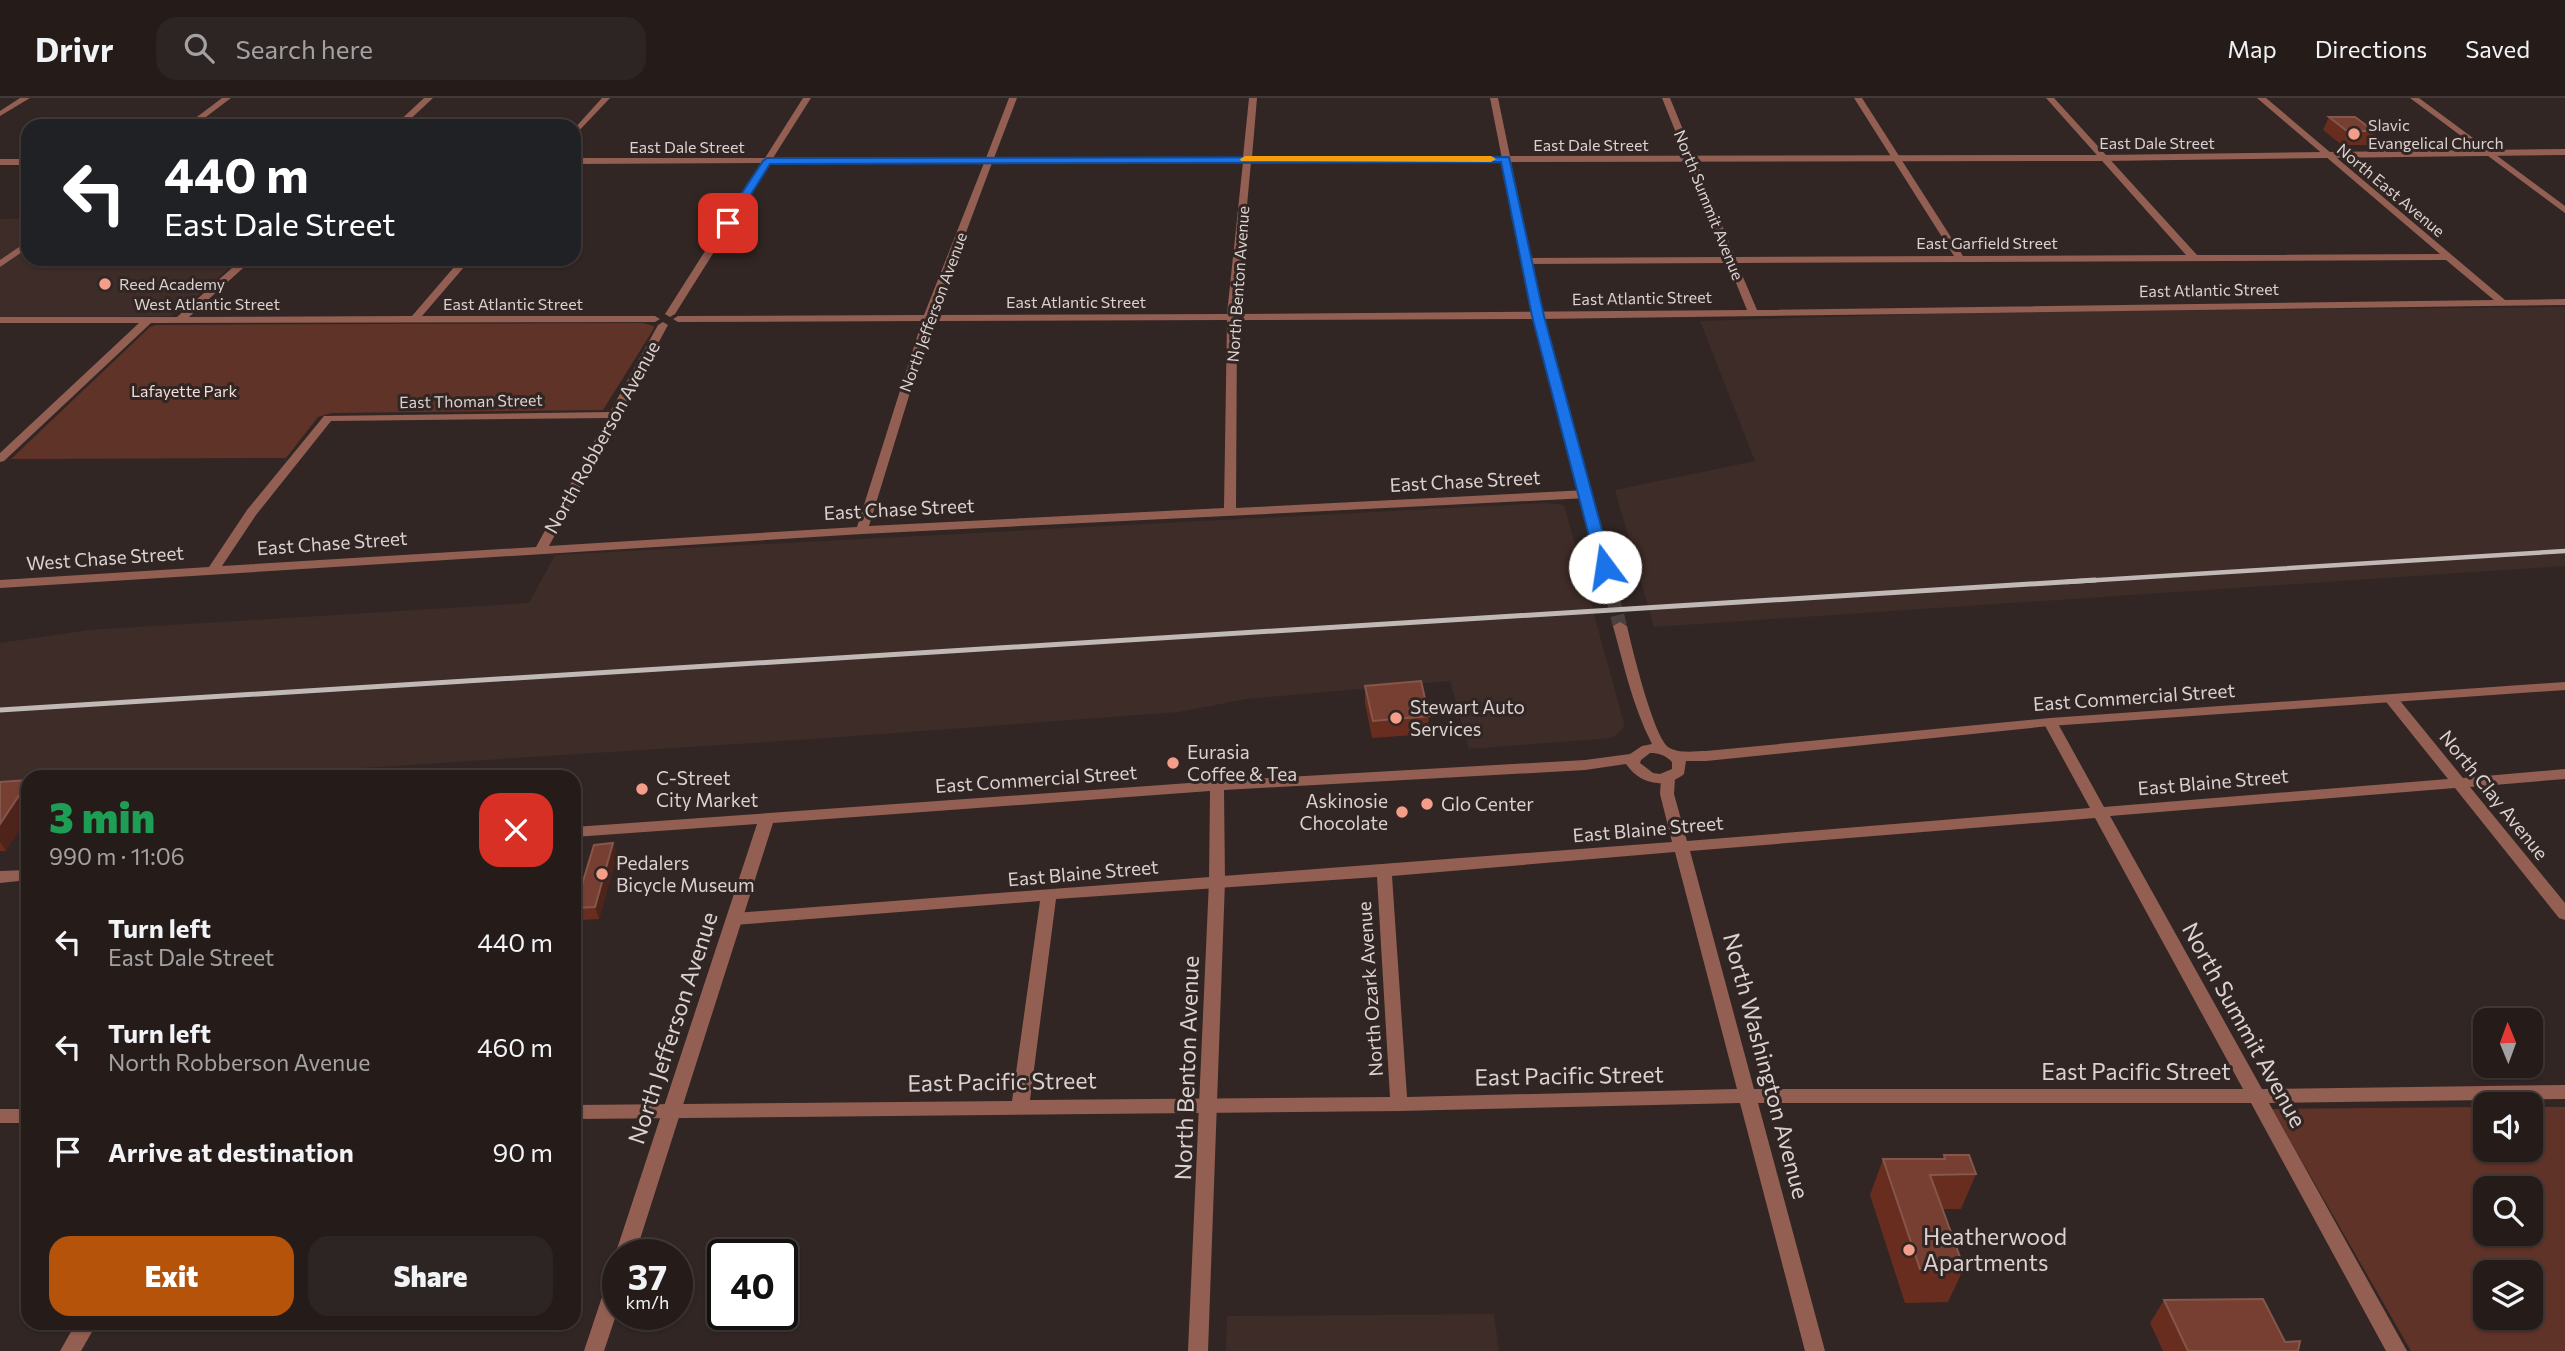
<!DOCTYPE html>
<meta charset="utf-8">
<style>
:root{--surface:#251c1a;--page:#2d2523;--text:#f1f3f6;--muted:#a3a1a2;--line:#423a39;--accent:#b45309}
body{margin:0;font-family:Commissioner,sans-serif;background:var(--page);color:var(--text);height:100vh;display:flex;flex-direction:column;font-size:26px;white-space:nowrap}
*{box-sizing:border-box;margin:0}
p{font-size:23px;color:var(--muted)}
.icon{flex:none;width:38px;height:38px;fill:none;stroke:currentColor;stroke-width:2;stroke-linecap:round;stroke-linejoin:round}
.map{position:relative;flex:1;overflow:hidden}
.panel{position:absolute;left:21px;top:672px;width:560px;height:560px;display:flex;flex-direction:column;background:var(--surface);border-radius:21px;box-shadow:0 2px 5px #0004,0 0 0 2px var(--line)}
.panel>*{flex:none}
.banner{position:absolute;left:21px;top:21px;width:560px;height:147px;border-radius:21px;box-shadow:0 2px 5px #0004,0 0 0 2px var(--line);background:#202124;color:#fff;overflow:hidden}
.needle{width:46px;rotate:359deg}
.tools{position:absolute;left:2473px;top:910px;display:grid;gap:14px}
.tools a{display:grid;place-items:center;width:70px;height:70px;border-radius:14px;background:var(--surface);box-shadow:0 2px 5px #0004,0 0 0 2px var(--line);font-size:35px}
.speed{position:absolute;left:602px;top:1141px;display:flex;gap:14px;font-size:35px;font-weight:700;text-align:center}
.speed>*{display:grid;place-content:center;width:91px;height:91px;border-radius:50%;background:var(--surface);box-shadow:0 2px 5px #0004,0 0 0 2px var(--line);line-height:1}
.speed small{font-size:18px;font-weight:400}
.speed .limit{border:4px solid #111;border-radius:10px;background:#fff;color:#111}
.pin{position:absolute;display:grid;place-items:center;width:60px;height:60px;color:#fff;margin:-30px;border-radius:14px;box-shadow:0 4px 10px #0006}
.me{position:absolute;width:77px;margin:-38px;rotate:346deg;stroke-linejoin:round;filter:drop-shadow(0 0 5px #0008)}
.turn{display:flex;align-items:center;gap:24px;height:147px;padding:0 28px;font-size:32px}
.turn .icon{width:91px;height:91px;stroke-width:2.5}
.turn b{display:block;font-size:49px;line-height:60px}
.round{display:grid;place-items:center;flex:none;width:74px;height:74px;border-radius:21px;background:var(--page)}
.headline{display:flex;align-items:center;justify-content:space-between;height:119px;padding:0 28px}
h1{font-size:42px;font-weight:800;line-height:52px;color:#1e9e55}
.primary-button{display:flex;gap:14px;margin-top:auto;padding:14px 28px}
.primary-button a{flex:1;height:80px;border-radius:21px;background:var(--accent);color:#fff;font-size:28px;font-weight:800;line-height:80px;text-align:center}
.primary-button a+a{background:var(--page);color:var(--text)}
ul{padding:0;list-style:none}
li{display:flex;align-items:center;gap:21px;height:105px;padding:0 28px}
li div{flex:1}
li b{display:block;font-size:26px}
li em{font-style:normal}
header{display:flex;align-items:center;gap:42px;box-sizing:border-box;height:98px;padding:0 35px;background:var(--surface);border-bottom:2px solid var(--line)}
header strong{font-size:33px}
nav{display:flex;gap:38px;margin-inline-start:auto;font-size:24px}
.search{width:490px;height:63px;background:var(--page);display:flex;align-items:center;gap:18px;box-sizing:border-box;padding:0 24px;border-radius:21px;color:var(--muted);font-size:26px}
.map>svg:first-child{display:block}
.built{fill:#3e2c28}
.green{fill:#603328;fill-rule:evenodd}
.lines{fill:none;stroke-linecap:round;stroke-linejoin:round}
.tertiary-tunnel{stroke:#4a403d;stroke-width:14;stroke-dasharray:14 7;stroke-linecap:butt}
.minor{fill:#935f53;fill-rule:evenodd}
.tertiary{fill:#935f53;fill-rule:evenodd}
.rail-far1{stroke:#c1b9b6;stroke-width:4.5}
.rail{stroke:#c1b9b6;stroke-width:5}
.wall{fill:#692d1f}
.shaded-wall{fill:#4e2319}
.building{fill:#763f32;stroke:#85564b;stroke-width:2}
.route{fill:#1a73e8;stroke:#114b97;stroke-width:2}
.slow{fill:#f59e0b}
.poi-dot{fill:#f49e89;stroke:#312623;stroke-width:2.5}
.labels{text-anchor:middle;stroke-width:6;stroke-linejoin:round;paint-order:stroke}
.far-poi-label{font-size:16px;fill:#dad2d0;stroke:#312623;text-anchor:start}
.far-street-label{font-size:16px;fill:#dad2d0;stroke:#312623}
.far-park-label{font-size:16px;fill:#f3ddd8;stroke:#312623}
.street-label{font-size:19px;fill:#dad2d0;stroke:#312623}
.poi-label{font-size:19px;fill:#dad2d0;stroke:#312623;text-anchor:start}
.near-street-label{font-size:23px;fill:#dad2d0;stroke:#312623}
.near-poi-label{font-size:23px;fill:#dad2d0;stroke:#312623;text-anchor:start}
</style>
<header>
<strong>Drivr</strong>
<div class="search"><svg class="icon" aria-label="search" viewBox="0 0 24 24"><circle cx="10" cy="10" r="6"/><path d="M15 15l6 6"/></svg>Search here</div>
<nav><a>Map</a><a>Directions</a><a>Saved</a></nav>
</header>
<div class="map">
<svg width="2565" height="1253" viewBox="0 0 2565 1253">
<rect width="100%" height="100%" fill="#312623"/>
<g class="built">
<path d="M28,120v41h211l-59,52 -10,5 -170,1v-98z"/>
<path d="M2565,209v259l-911,61 -39,-137 140,-29 -55,-140 286,-9z"/>
<path d="M1545,405l19,2 61,222 -13,11 -143,11 -19,-68 -204,18 -67,13 -366,27 -591,38h-194v12l-28,2v-148l89,-13 440,-27 26,-48z"/>
<path d="M1494,1216l5,37h-273l1,-35z"/>
</g>
<g class="green">
<path d="M643,225l11,3 -1,4 -50,80 -271,3 -14,4 -32,41 -275,1 139,-132 6,-2z"/>
<path d="M2485,1009v43h45l1,-43h34v244h-154l-139,-242zM2485,1090h45v46h-45zM2485,1174h45v46h-45z"/>
</g>
<g class="lines">
<path class="tertiary-tunnel" d="M1612,497l8,31"/>
<g class="minor">
<path d="M20,0h10l-30,18v-5z"/>
<path d="M222,0h9l-37,28h-9z"/>
<path d="M424,0h9l-30,28h-9z"/>
<path d="M602,0h8l-36,38v-7z"/>
<path d="M803,0h8l-38,60h213l23,-60h8l-23,60 249,-1 6,-59h8l-5,59 253,-1 4,3 -4,3h-254l-14,152 510,-4 -19,-47 -201,1 -5,-3 5,-3 199,-1 -64,-159h8l65,159 219,-1 -100,-158h8l101,158 223,-1 -140,-157h8l143,157 243,-1 -183,-156h9l239,202 60,-1v6l-1027,14 -301,1 -1,188 351,-18 6,4 -6,4 -725,36 -862,54v-8l209,-13 38,-57 77,-94 286,-4 48,-87 5,-3 5,3 -119,221 308,-19 65,-206 -244,1 -5,-3 5,-3 246,-1 60,-152h-214l-95,151 -5,3 -5,-3 96,-151 -187,1v-6h191zM1243,64l-16,152 -292,1 57,-152zM2446,162l48,40 -737,10 -20,-47zM1227,222l-3,188 -355,18 63,-205zM607,320l-71,129 -314,19 34,-51 75,-94z"/>
<path d="M2410,0h9l146,108v7z"/>
<rect x="0" y="61" width="28" height="6"/>
<path d="M28,143v7l-28,19v-7z"/>
<path d="M242,161h11l-64,58 223,-1 49,-57h10l-49,57h233l5,3 -5,3 -504,1 -147,138 -4,1v-9l139,-130h-139v-6h177z"/>
<path d="M2392,598l5,1 66,81 102,-9v10l-95,8 95,116v17l-6,-2 -104,-130 -345,28 152,273 303,-4v14l-296,4 138,248h-21l-135,-248h-493l67,248h-20l-65,-248 -341,8 -825,8v-14l438,-4 28,-200 -306,24 -6,-2 -2,-4 2,-4 6,-2 938,-71 -12,-48 1,-16 7,-5 7,5 -1,16 13,47 403,-33 -47,-86 7,-4 7,4 47,85 344,-28 -61,-76 -2,-3zM2095,720l148,271h-489l-64,-238zM1675,754l62,237 -330,8 -15,-221zM1377,779l13,220 -360,3 26,-201z"/>
<rect x="0" y="1011" width="28" height="14"/>
<path d="M76,1225h21l-16,28h-21z"/>
</g>
<g class="tertiary">
<path d="M1490,0h8l12,58 593,-1 462,-6v6l-462,6 -592,1 32,154 75,279 -6,4 -6,-4 -73,-279z"/>
<path d="M1620,524l7,4c5,22 26,108 41,121 10,7 27,4 38,4l344,-33 515,-36v8l-515,36 -344,35h-20l-2,13c-20,16 -44,10 -58,-10l-41,6 -361,20 1,91 -17,470h-20l21,-470 1,-90 -437,32 -138,432h-17v5l-3,-5 142,-431 -183,13v-10l643,-46 368,-21 45,-6 12,-8 10,-2c-19,-37 -28,-78 -39,-118zM1650,655c9,0 15,2 22,9v7l-12,5 -7,-1 -13,-10 1,-3z"/>
<path d="M28,772v10l-28,3v-12z"/>
<path d="M618,1172v39l-14,42h-20l24,-72 3,-6z"/>
</g>
<path class="rail-far1" d="M2066,484l499,-31"/>
<path class="rail" d="M0,612l2095,-130"/>
</g>
<g class="wall">
<path d="M2329,19l45,14 -6,14h-26l-19,-15z"/>
<path d="M1365,588l64,30 -2,18 -55,4 -7,-35z"/>
<path d="M0,684l6,69h-6z"/>
<path d="M613,745l4,12 -18,64 -19,1 -5,-12z"/>
<path d="M1944,1057l32,19 -15,35h-19l22,59 -16,34 -43,1 -35,-108 13,-36h60z"/>
<path d="M2164,1202l121,42 13,9h-135l-13,-28z"/>
</g>
<g class="shaded-wall">
<path d="M28,684v35l-22,34 -6,-9v-18z"/>
<path d="M613,745l4,12 -18,64 -4,-12z"/>
</g>
<g class="building">
<path d="M2329,19h26l19,14h-27z"/>
<path d="M1421,583l8,35 -56,5 -8,-35z"/>
<path d="M28,682v2l-28,42v-42z"/>
<path d="M613,745l-18,64 -20,1 19,-63z"/>
<path d="M1944,1057h25l7,19 -46,1 34,93 -44,1 -37,-110h62z"/>
<path d="M2263,1201l22,43 15,-1 -2,10h-110l-24,-51z"/>
</g>
<path class="route" d="M1509,59l35,159 68,251 -7,4 -8,-4 -65,-251 -31,-154 -731,2 -39,62 -9,-3 41,-62 4,-3z"/>
<path class="slow" d="M1245,58h246l5,3 -5,3 -250,-1 -1,-2z"/>
<g class="poi-dot">
<circle cx="2354" cy="36" r="7"/>
<circle cx="105" cy="186" r="7"/>
<circle cx="1396" cy="620" r="7"/>
<circle cx="1173" cy="665" r="7"/>
<circle cx="642" cy="691" r="7"/>
<circle cx="1427" cy="706" r="7"/>
<circle cx="1402" cy="714" r="7"/>
<circle cx="602" cy="776" r="7"/>
<circle cx="1909" cy="1152" r="7"/>
</g>
<g class="labels">
<g class="far-poi-label">
<text x="2368" y="33">Slavic<tspan x="2368" dy="18">Evangelical Church</tspan></text>
<text x="119" y="192">Reed Academy</text>
</g>
<g class="far-street-label">
<text x="2157" y="51">East Dale Street</text>
<text x="1591" y="53">East Dale Street</text>
<text x="687" y="55">East Dale Street</text>
<text transform="translate(2391 92) rotate(40)" y="6">North East Avenue</text>
<text transform="translate(1709 107) rotate(68)" y="6">North Summit Avenue</text>
<text x="1987" y="151">East Garfield Street</text>
<text transform="translate(1238 186) rotate(-86)" y="6">North Benton Avenue</text>
<text transform="translate(2209 192) rotate(-1)" y="6">East Atlantic Street</text>
<text transform="translate(1642 200) rotate(-1)" y="6">East Atlantic Street</text>
<text x="1076" y="210">East Atlantic Street</text>
<text x="207" y="212">West Atlantic Street</text>
<text x="513" y="212">East Atlantic Street</text>
<text transform="translate(933 214) rotate(-70)" y="6">North Jefferson Avenue</text>
<text transform="translate(471 303) rotate(-1)" y="6">East Thoman Street</text>
</g>
<g class="far-park-label">
<text x="184" y="299">Lafayette Park</text>
</g>
<g class="street-label">
<text transform="translate(602 339) rotate(-61)" y="7">North Robberson Avenue</text>
<text transform="translate(1465 383) rotate(-3)" y="7">East Chase Street</text>
<text transform="translate(899 411) rotate(-3)" y="7">East Chase Street</text>
<text transform="translate(332 445) rotate(-4)" y="7">East Chase Street</text>
<text transform="translate(105 460) rotate(-4)" y="7">West Chase Street</text>
<text transform="translate(2134 599) rotate(-4)" y="7">East Commercial Street</text>
<text transform="translate(1036 681) rotate(-4)" y="7">East Commercial Street</text>
<text transform="translate(2213 684) rotate(-5)" y="7">East Blaine Street</text>
<text transform="translate(2494 697) rotate(51)" y="7">North Clay Avenue</text>
<text transform="translate(1648 731) rotate(-5)" y="7">East Blaine Street</text>
<text transform="translate(1083 775) rotate(-5)" y="7">East Blaine Street</text>
<text transform="translate(1370 891) rotate(-94)" y="7">North Ozark Avenue</text>
</g>
<g class="poi-label">
<text x="1410" y="616">Stewart Auto<tspan x="1410" dy="22">Services</tspan></text>
<text x="1187" y="661">Eurasia<tspan x="1187" dy="22">Coffee &amp; Tea</tspan></text>
<text x="656" y="687">C-Street<tspan x="656" dy="22">City Market</tspan></text>
<text x="1388" y="710" text-anchor="end">Askinosie<tspan x="1388" dy="22">Chocolate</tspan></text>
<text x="1441" y="713">Glo Center</text>
<text x="616" y="772">Pedalers<tspan x="616" dy="22">Bicycle Museum</tspan></text>
</g>
<g class="near-street-label">
<text transform="translate(2244 927) rotate(61)" y="8">North Summit Avenue</text>
<text transform="translate(673 930) rotate(-72)" y="8">North Jefferson Avenue</text>
<text transform="translate(1766 968) rotate(75)" y="8">North Washington Avenue</text>
<text transform="translate(1187 970) rotate(-88)" y="8">North Benton Avenue</text>
<text x="2136" y="982">East Pacific Street</text>
<text transform="translate(1569 978) rotate(-1)" y="8">East Pacific Street</text>
<text transform="translate(1002 984) rotate(-1)" y="8">East Pacific Street</text>
</g>
<g class="near-poi-label">
<text x="1923" y="1147">Heatherwood<tspan x="1923" dy="26">Apartments</tspan></text>
</g>
</g>
</svg>
<div class="tools">
<a><svg class="needle" viewBox="-14 -14 28 28"><path d="M0-13l5 13h-10z" fill="#e53935"/><path d="M0 13l5-13h-10z" fill="#a3a1a2"/></svg></a>
<a><svg class="icon" aria-label="sound" viewBox="0 0 24 24"><path d="M4 9h4l5-4v14l-5-4H4zM17 9q2 3 0 6"/></svg></a>
<a><svg class="icon" aria-label="search" viewBox="0 0 24 24"><circle cx="10" cy="10" r="6"/><path d="M15 15l6 6"/></svg></a>
<a><svg class="icon" aria-label="layers" viewBox="0 0 24 24"><path d="M12 4l9 5-9 5-9-5zM3 14l9 5 9-5"/></svg></a>
</div>
<div class="speed"><div>37<small>km/h</small></div><div class="limit">40</div></div>
<div class="pin" style="left:728px;top:125px;background:#d93025"><svg class="icon" aria-label="arrive" viewBox="0 0 24 24"><path d="M6 21V4h12l-3 4 3 4H6"/></svg></div>
<svg class="me" style="left:1605px;top:469px" viewBox="-20 -20 40 40"><circle r="19" fill="#fff"/><path d="M0-13L10 11 0 6-10 11z" fill="#1a73e8"/></svg>
<div class="banner">
<div class="turn"><svg class="icon" aria-label="left" viewBox="0 0 24 24"><path d="M17 20v-9H6M10 6l-5 5 5 5"/></svg><div><b>440 m</b>East Dale Street</div></div>
</div>
<section class="panel">
<div class="headline"><div><h1>3 min</h1><p>990 m · 11:06</p></div><a class="round" style="background:#d93025;color:#fff"><svg class="icon" aria-label="close" viewBox="0 0 24 24"><path d="M6 6l12 12M18 6L6 18"/></svg></a></div>
<ul>
<li><svg class="icon" aria-label="left" viewBox="0 0 24 24"><path d="M17 20v-9H6M10 6l-5 5 5 5"/></svg><div><b>Turn left</b><p>East Dale Street</p></div><em>440 m</em></li>
<li><svg class="icon" aria-label="left" viewBox="0 0 24 24"><path d="M17 20v-9H6M10 6l-5 5 5 5"/></svg><div><b>Turn left</b><p>North Robberson Avenue</p></div><em>460 m</em></li>
<li><svg class="icon" aria-label="arrive" viewBox="0 0 24 24"><path d="M6 21V4h12l-3 4 3 4H6"/></svg><div><b>Arrive at destination</b></div><em>90 m</em></li>
</ul>
<div class="primary-button"><a>Exit</a><a>Share</a></div>
</section>
</div>
